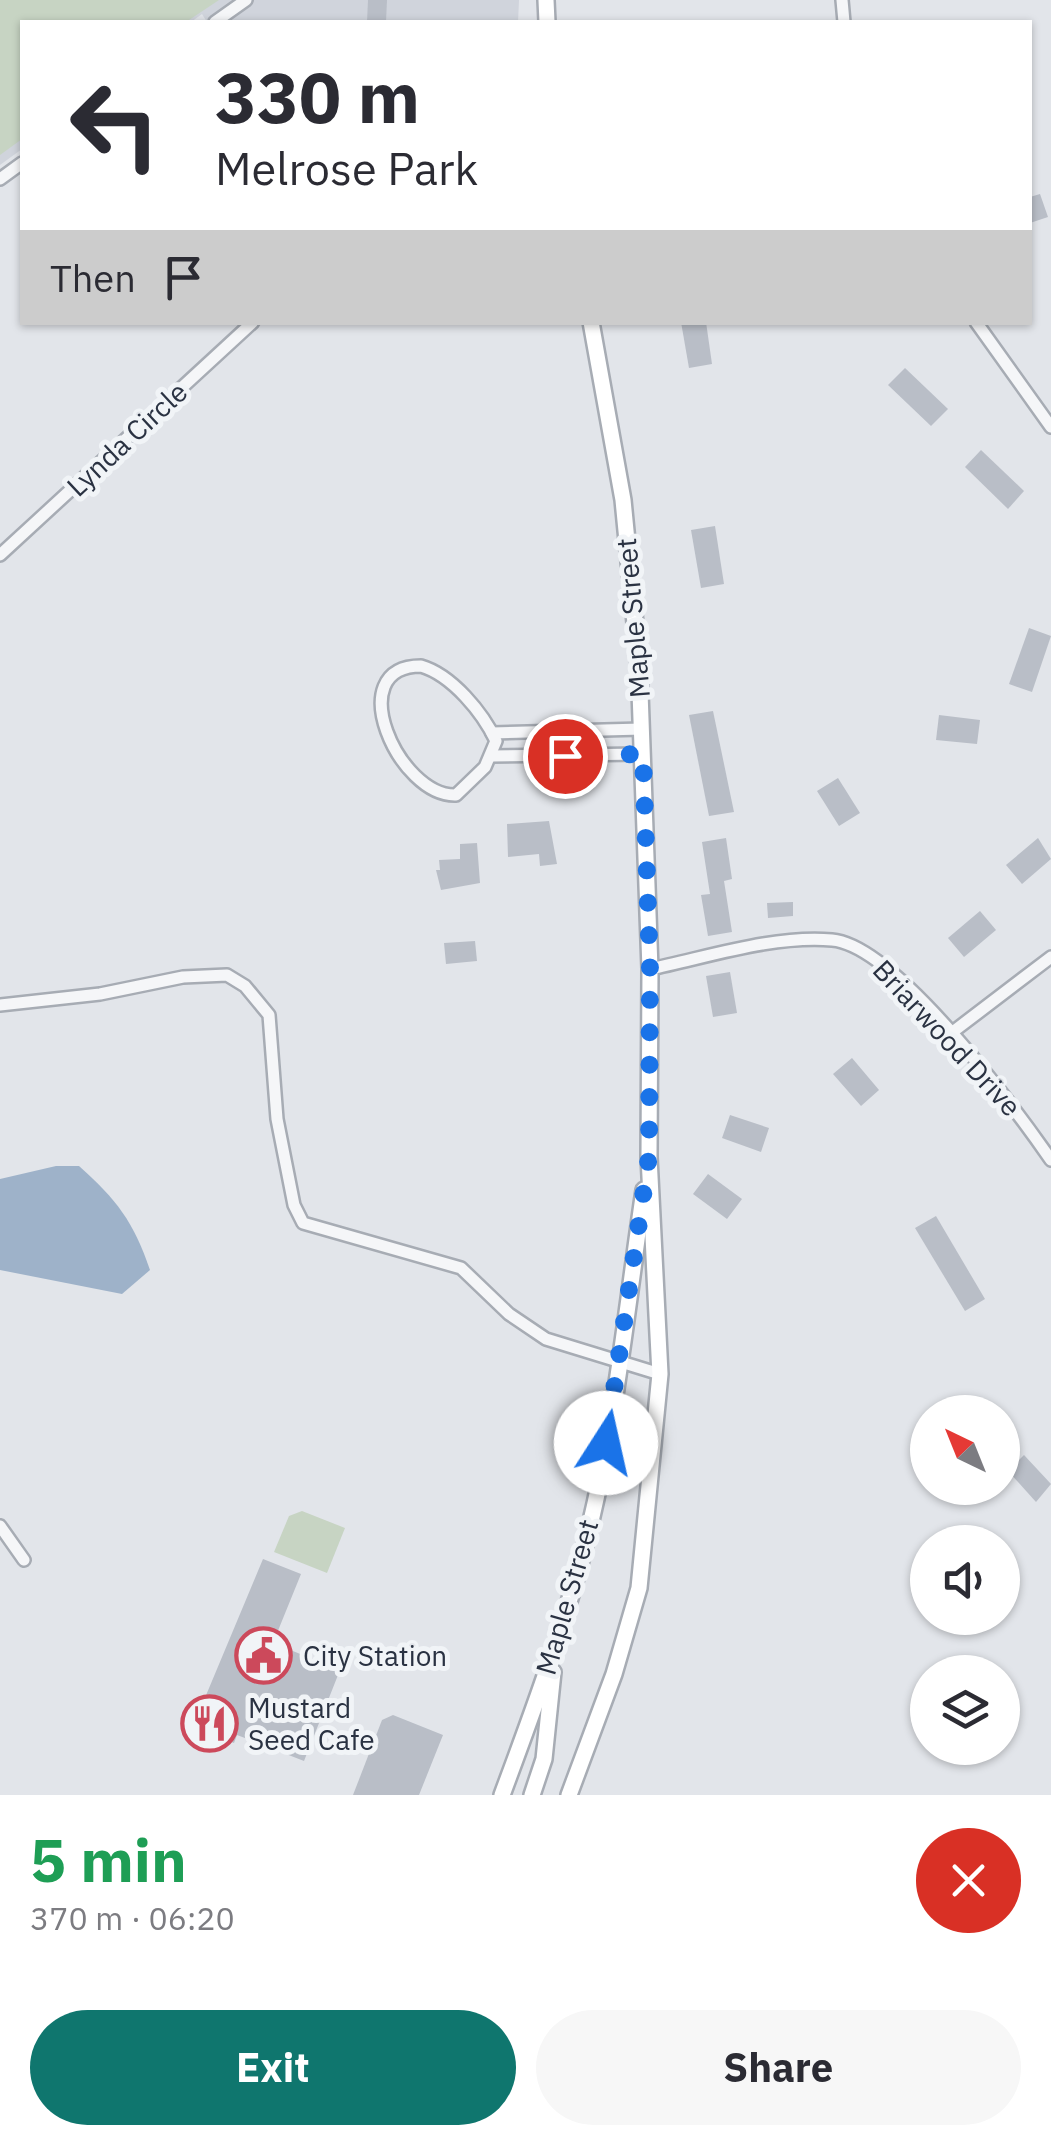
<!DOCTYPE html>
<meta charset="utf-8">
<style>
:root{--surface:#fff;--page:#f7f7f7;--text:#2b2b33;--muted:#7c7c81;--accent:#0f766e}
body{margin:0;font-family:"IBM Plex Sans",sans-serif;background:var(--page);color:var(--text);height:100vh;display:flex;flex-direction:column;font-size:38px;white-space:nowrap}
*{box-sizing:border-box;margin:0}
p{font-size:32px;color:var(--muted)}
.icon{flex:none;width:55px;height:55px;fill:none;stroke:currentColor;stroke-width:2;stroke-linecap:round;stroke-linejoin:round}
.map{position:relative;height:1795px;overflow:hidden}
.panel{display:flex;flex-direction:column;background:var(--surface);flex:1}
.panel>*{flex:none}
.banner{position:absolute;left:20px;top:20px;width:1012px;height:305px;border-radius:0px;box-shadow:0 2px 8px #0004;background:#fff;color:var(--text);overflow:hidden}
.needle{width:65px;rotate:317deg}
.buttons{position:absolute;left:910px;top:1395px;display:grid;gap:20px}
.buttons a{display:grid;place-items:center;width:110px;height:110px;border-radius:50%;background:var(--surface);box-shadow:0 2px 8px #0004;font-size:50px}
.pin{position:absolute;display:grid;place-items:center;width:85px;height:85px;color:#fff;margin:-42px;border:5px solid #fff;border-radius:50%;box-shadow:0 2px 10px #0007}
.me{position:absolute;width:110px;margin:-55px;rotate:10deg;stroke-linejoin:round;filter:drop-shadow(0 0 8px #0008)}
.turn{display:flex;align-items:center;gap:35px;height:210px;padding:0 30px;font-size:45px}
.turn .icon{width:130px;height:130px;stroke-width:2.5}
.turn b{display:block;font-size:70px;line-height:85px}
.then{display:flex;align-items:center;height:95px;padding:0 30px;background:#0003;gap:20px;font-size:38px}
.round{display:grid;place-items:center;flex:none;width:105px;height:105px;border-radius:52px;background:var(--page)}
.head{display:flex;align-items:center;justify-content:space-between;height:170px;padding:0 30px}
h1{font-size:60px;font-weight:800;line-height:75px;color:#1e9e55}
.action{display:flex;gap:20px;margin-top:auto;padding:20px 30px}
.action a{flex:1;height:115px;border-radius:60px;background:var(--accent);color:#fff;font-size:40px;font-weight:800;line-height:115px;text-align:center}
.action a+a{background:var(--page);color:var(--text)}
.map>svg:first-child{display:block}
.built{fill:#d0d4dc}
.green{fill:#c7d4c3}
.water{fill:#9eb2c9}
.building{fill:#b9bec7}
.lines{fill:none;stroke-linecap:round;stroke-linejoin:round}
.street-casing{stroke:#a7acb4;stroke-width:16}
.secondary-casing{stroke:#a7acb4;stroke-width:20}
.street{stroke:#f5f6f8;stroke-width:11}
.secondary{stroke:#fff;stroke-width:15}
.route{stroke:#1a73e8;stroke-width:18;stroke-dasharray:0 32.4}
.labels{text-anchor:middle;stroke-width:10;stroke-linejoin:round;paint-order:stroke}
.street-label{font-size:28px;fill:#2a3242;stroke:#f1f4f7}
.poi-label{font-size:28px;fill:#2a3242;stroke:#f1f4f7;text-anchor:start}
</style>
<div class="map">
<svg width="1051" height="1795" viewBox="0 0 1051 1795">
<rect width="100%" height="100%" fill="#e2e5ea"/>
<path class="built" d="M0,0h519l-1,22h-311l-5,-8 -11,8h-169v127l-22,16z"/>
<g class="green">
<path d="M0,0h219l-33,22h-164v117l-22,16z"/>
<path d="M302,1511l43,17 -18,45 -53,-21 15,-36z"/>
</g>
<path class="water" d="M56,1166h23c38,34 54,55 71,104l-28,24 -122,-24v-91z"/>
<g class="building">
<path d="M368,0h19l-1,22h-19z"/>
<path d="M1040,194l8,23 -18,6v-26z"/>
<path d="M681,322h25l6,42 -23,4z"/>
<path d="M905,368l43,41 -17,17 -43,-41z"/>
<path d="M981,450l43,41 -16,18 -43,-42z"/>
<path d="M715,526l9,58 -23,4 -10,-58z"/>
<path d="M1029,628l22,8 -19,56 -23,-8z"/>
<path d="M713,711l21,101 -25,4 -20,-101z"/>
<path d="M939,715l41,5 -3,24 -41,-4z"/>
<path d="M838,778l22,35 -21,13 -22,-35z"/>
<path d="M549,821l8,43 -17,2 -1,-12 -31,3 -1,-33z"/>
<path d="M726,838l6,41 -8,2 8,51 -24,4 -7,-41 9,-1 -8,-52z"/>
<path d="M1038,838l13,21 -29,25 -16,-19z"/>
<path d="M477,843l3,40 -39,7 -5,-20h4l-1,-10 21,-1v-15z"/>
<path d="M793,902v14l-25,2 -1,-15z"/>
<path d="M980,911l16,19 -32,27 -16,-19z"/>
<path d="M475,941l2,20 -31,3 -2,-21z"/>
<path d="M730,972l7,41 -24,4 -7,-41z"/>
<path d="M852,1058l27,32 -18,16 -28,-32z"/>
<path d="M730,1115l39,13 -8,24 -39,-14z"/>
<path d="M708,1174l34,25 -15,20 -34,-25z"/>
<path d="M936,1216l49,83 -20,12 -50,-83z"/>
<path d="M1024,1455l27,29 -15,18 -28,-31z"/>
<path d="M263,1559l38,15 -28,69 67,27 -36,91 -67,-26 -3,8 -11,-4 -3,8 -12,-4 3,-7 -16,-6 -1,-6z"/>
<path d="M393,1715l50,20 -24,60h-66l29,-75z"/>
</g>
<g class="lines">
<defs>
<g id="street">
<path d="M842,0l2,22"/>
<path d="M215,22l31,-22"/>
<path d="M0,179l22,-16"/>
<path d="M976,322l75,105"/>
<path d="M0,555l253,-233"/>
<path d="M421,666c31,9 62,47 75,75l-11,26 -29,28c-57,2 -116,-129 -35,-129z"/>
<path d="M492,733l150,-4"/>
<path d="M491,756l152,-2"/>
<path d="M650,969c58,-12 123,-34 182,-29 63,5 182,167 219,220"/>
<path d="M0,1005l100,-11 83,-17 44,-2 18,11 24,29 8,104 17,86 9,18 158,45 48,46 37,25 114,35"/>
<path d="M950,1034l101,-77"/>
<path d="M0,1526l24,34"/>
</g>
<g id="secondary">
<path d="M546,0l1,22"/>
<path d="M502,1795c29,-78 58,-157 80,-238 32,-119 44,-245 62,-367"/>
<path d="M532,1795l12,-36 9,-87"/>
<path d="M569,1795l45,-121 25,-86 21,-214 -11,-217 1,-188 -11,-305 -16,-164 -32,-178"/>
</g>
</defs>
<use href="#street" class="street-casing"/>
<use href="#secondary" class="secondary-casing"/>
<use href="#street" class="street"/>
<use href="#secondary" class="secondary"/>
</g>
<g class="lines">
<path class="route" d="M565,756l78,-2 7,215 -1,187 -43,287"/>
</g>
<defs>
<symbol id="civic-ring" viewBox="-11 -11 22 22"><circle r="9.5" fill="#f1f4f7" stroke="#cc495b" stroke-width="1.5"/><path d="M-.6-6.5H3V-4.5H.6V-3L4-1V1h2V6H-6V1h2V-1L-.6-3ZM-1.2 2.5V6h2.4V2.5Z" fill="#cc495b"/></symbol>
<symbol id="restaurant-ring" viewBox="-11 -11 22 22"><circle r="9.5" fill="#f1f4f7" stroke="#cc495b" stroke-width="1.5"/><path d="M-5-6h1v4h1v-4h1v4h1v-4h1v5L-1.5 .5V6h-2V.5L-5-1ZM5-6V6H3V1.5H1.5Q1.5-4 5-6Z" fill="#cc495b"/></symbol>
</defs>
<g fill-rule="evenodd">
<use href="#civic-ring" x="232" y="1624" width="63" height="63"/>
<use href="#restaurant-ring" x="178" y="1692" width="63" height="63"/>
</g>
<g class="labels">
<g class="street-label">
<text transform="translate(127 439) rotate(-43)" y="10">Lynda Circle</text>
<text transform="translate(633 618) rotate(-95)" y="10">Maple Street</text>
<text transform="translate(947 1038) rotate(47)" y="10">Briarwood Drive</text>
<text transform="translate(567 1597) rotate(-74)" y="10">Maple Street</text>
</g>
<g class="poi-label">
<text x="303" y="1666">City Station</text>
<text x="248" y="1718">Mustard<tspan x="248" dy="32">Seed Cafe</tspan></text>
</g>
</g>
</svg>
<div class="buttons">
<a><svg class="needle" viewBox="-14 -14 28 28"><path d="M0-13l5 13h-10z" fill="#e53935"/><path d="M0 13l5-13h-10z" fill="#7c7c81"/></svg></a>
<a><svg class="icon" aria-label="sound" viewBox="0 0 24 24"><path d="M4 9h4l5-4v14l-5-4H4zM17 9q2 3 0 6"/></svg></a>
<a><svg class="icon" aria-label="layers" viewBox="0 0 24 24"><path d="M12 4l9 5-9 5-9-5zM3 14l9 5 9-5"/></svg></a>
</div>
<div class="pin" style="left:565px;top:756px;background:#d93025"><svg class="icon" aria-label="arrive" viewBox="0 0 24 24"><path d="M6 21V4h12l-3 4 3 4H6"/></svg></div>
<svg class="me" style="left:606px;top:1443px" viewBox="-20 -20 40 40"><circle r="19" fill="#fff"/><path d="M0-13L10 11 0 6-10 11z" fill="#1a73e8"/></svg>
<div class="banner">
<div class="turn"><svg class="icon" aria-label="left" viewBox="0 0 24 24"><path d="M17 20v-9H6M10 6l-5 5 5 5"/></svg><div><b>330 m</b>Melrose Park</div></div>
<div class="then">Then<svg class="icon" aria-label="arrive" viewBox="0 0 24 24"><path d="M6 21V4h12l-3 4 3 4H6"/></svg></div>
</div>
</div>
<section class="panel">
<div class="head"><div><h1>5 min</h1><p>370 m · 06:20</p></div><a class="round" style="background:#d93025;color:#fff"><svg class="icon" aria-label="close" viewBox="0 0 24 24"><path d="M6 6l12 12M18 6L6 18"/></svg></a></div>
<div class="action"><a>Exit</a><a>Share</a></div>
</section>
